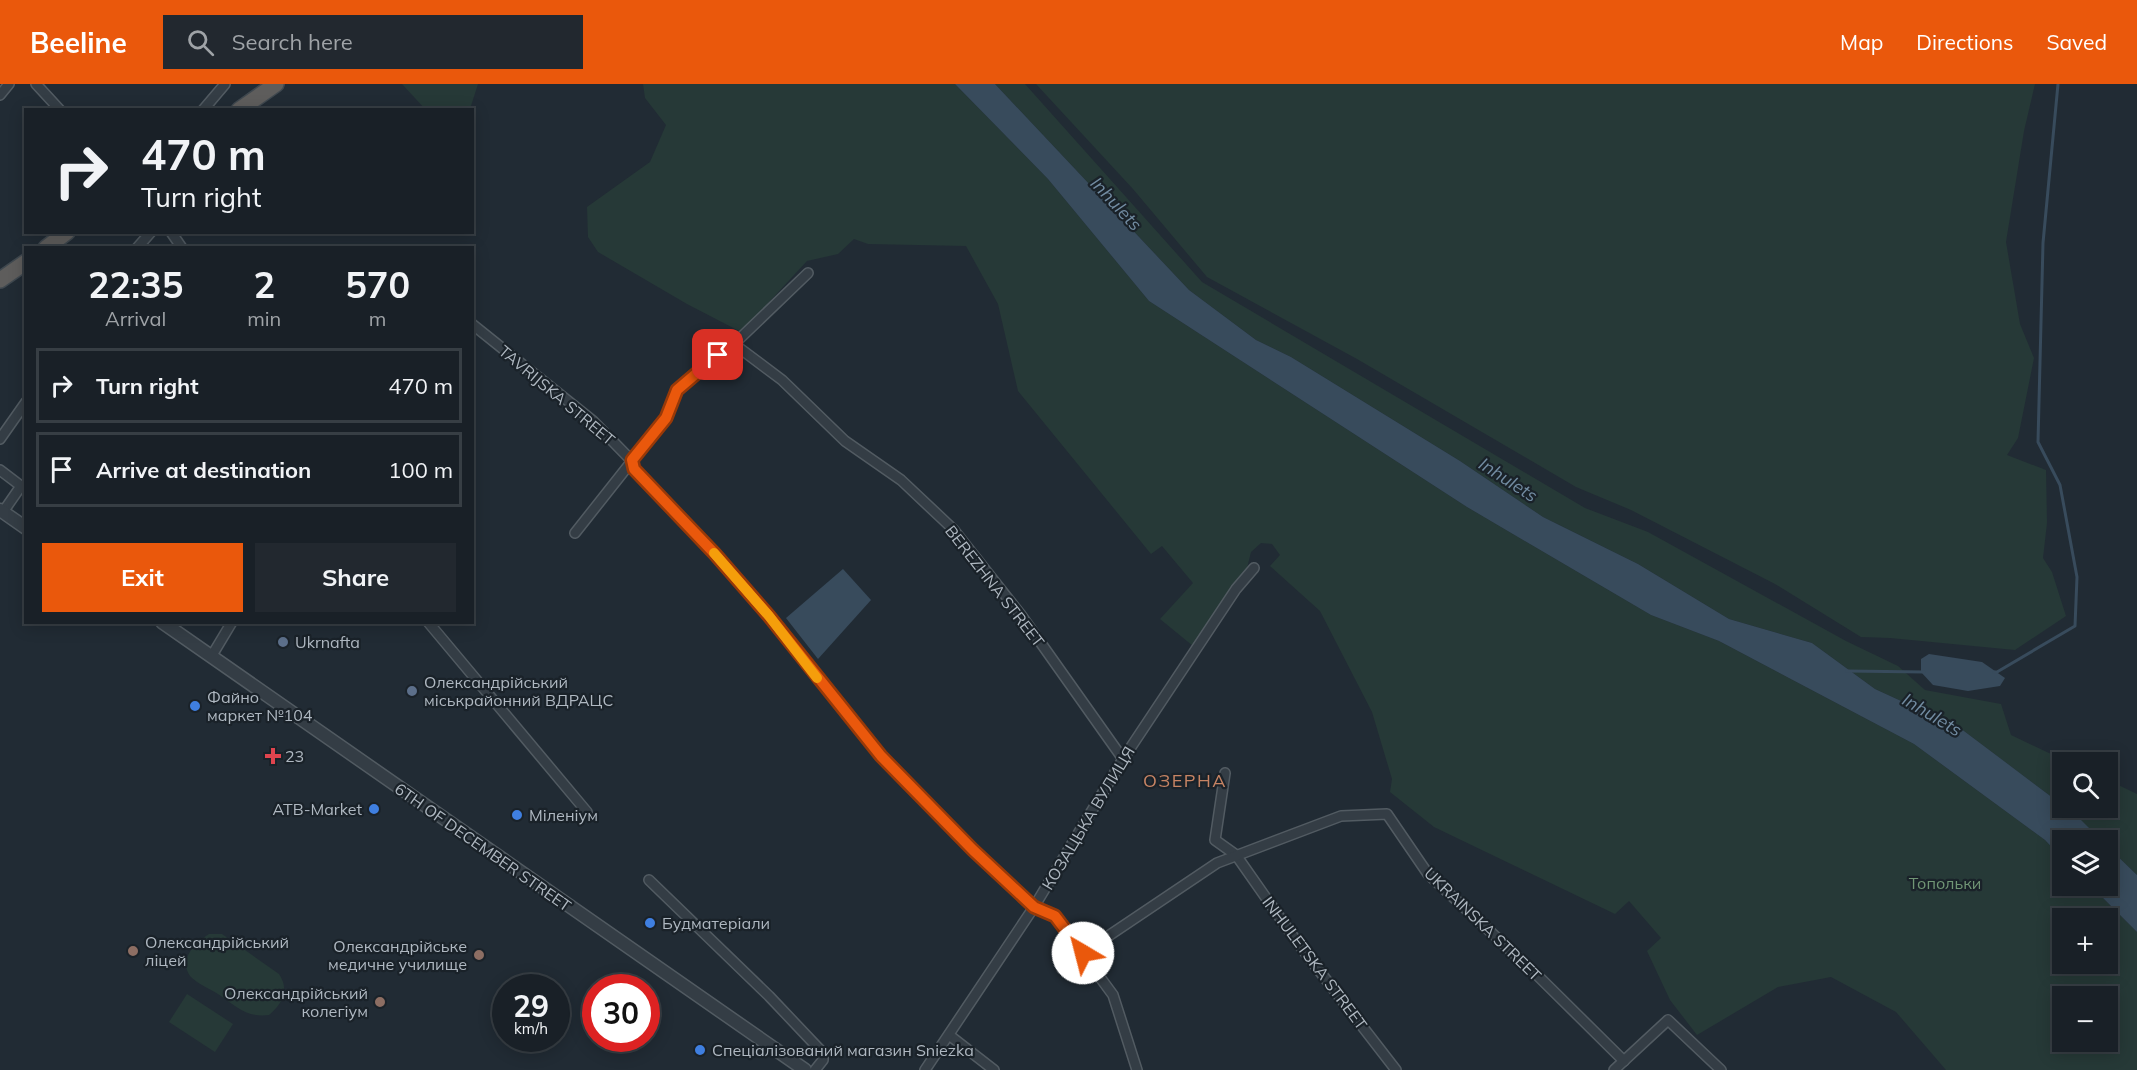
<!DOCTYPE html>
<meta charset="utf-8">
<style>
:root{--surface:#192027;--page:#22282f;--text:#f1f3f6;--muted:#9fa3a7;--line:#373e44;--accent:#ea580c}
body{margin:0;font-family:Mulish,sans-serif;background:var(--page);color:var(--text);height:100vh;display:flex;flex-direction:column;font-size:22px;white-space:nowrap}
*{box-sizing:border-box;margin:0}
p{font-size:20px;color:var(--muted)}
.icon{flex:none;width:33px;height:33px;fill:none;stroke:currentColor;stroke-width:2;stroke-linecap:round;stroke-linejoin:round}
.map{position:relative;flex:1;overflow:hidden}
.sheet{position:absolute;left:24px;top:162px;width:450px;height:378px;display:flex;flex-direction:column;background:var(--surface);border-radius:0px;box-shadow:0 3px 15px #0003,0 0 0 2px var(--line)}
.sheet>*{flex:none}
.guide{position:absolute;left:24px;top:24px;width:450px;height:126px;border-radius:0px;box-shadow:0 3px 15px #0003,0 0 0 2px var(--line);background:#192027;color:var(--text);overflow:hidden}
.buttons{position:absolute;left:2052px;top:668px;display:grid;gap:12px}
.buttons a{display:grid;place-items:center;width:66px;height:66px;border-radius:0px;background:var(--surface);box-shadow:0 3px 15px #0003,0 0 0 2px var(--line);font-size:30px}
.speed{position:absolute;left:492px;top:890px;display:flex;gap:12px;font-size:30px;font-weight:700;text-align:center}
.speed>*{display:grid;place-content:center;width:78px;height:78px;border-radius:50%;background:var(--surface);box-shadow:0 3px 15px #0003,0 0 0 2px var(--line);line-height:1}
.speed small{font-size:15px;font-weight:400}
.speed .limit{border:9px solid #d22;background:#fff;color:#111}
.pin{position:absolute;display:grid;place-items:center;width:51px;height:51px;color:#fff;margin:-26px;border-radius:12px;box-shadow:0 3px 9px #0006}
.me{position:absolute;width:66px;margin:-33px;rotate:323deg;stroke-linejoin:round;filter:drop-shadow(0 0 4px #0008)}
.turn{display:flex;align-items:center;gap:21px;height:126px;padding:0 18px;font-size:27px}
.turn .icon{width:78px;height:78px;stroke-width:2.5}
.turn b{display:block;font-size:42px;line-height:51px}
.eta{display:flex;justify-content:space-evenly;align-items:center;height:102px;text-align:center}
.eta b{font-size:36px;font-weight:700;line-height:42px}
.cta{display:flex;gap:12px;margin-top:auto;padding:12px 18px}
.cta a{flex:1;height:69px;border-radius:0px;background:var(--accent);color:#fff;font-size:24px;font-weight:700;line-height:69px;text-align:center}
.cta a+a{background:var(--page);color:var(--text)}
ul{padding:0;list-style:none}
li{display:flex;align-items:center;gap:18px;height:75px;margin:0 12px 9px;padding:0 6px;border:3px solid var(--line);border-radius:0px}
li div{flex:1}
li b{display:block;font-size:22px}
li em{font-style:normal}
header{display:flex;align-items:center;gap:36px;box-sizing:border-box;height:84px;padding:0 30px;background:var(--accent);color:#fff}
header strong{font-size:28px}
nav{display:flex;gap:33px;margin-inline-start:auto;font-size:21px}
.search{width:420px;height:54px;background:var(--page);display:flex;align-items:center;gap:15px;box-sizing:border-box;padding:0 21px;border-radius:0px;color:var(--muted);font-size:22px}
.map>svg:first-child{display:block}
.green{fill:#263937;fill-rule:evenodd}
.water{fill:#384b5c}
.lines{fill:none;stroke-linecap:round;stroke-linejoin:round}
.stream{stroke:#384b5c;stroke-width:3}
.minor-casing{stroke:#525b62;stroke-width:12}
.tertiary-casing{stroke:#525b62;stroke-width:15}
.trunk-casing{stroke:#3f484f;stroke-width:18}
.minor{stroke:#343d45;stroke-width:9}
.tertiary{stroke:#343d45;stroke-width:12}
.trunk{stroke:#5e5d5c;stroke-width:15}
.route-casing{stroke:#983908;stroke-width:15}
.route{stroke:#ea580c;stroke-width:10}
.slow{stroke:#f59e0b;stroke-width:10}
.service-dot{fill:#5c6f8a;stroke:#1a2229;stroke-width:2}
.shop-dot{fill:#3f7fe0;stroke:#1a2229;stroke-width:2}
.health-dot{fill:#e0444e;stroke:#1a2229;stroke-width:2}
.education-dot{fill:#8d6e63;stroke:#1a2229;stroke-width:2}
.labels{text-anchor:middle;stroke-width:4.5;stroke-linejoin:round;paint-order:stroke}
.street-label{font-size:16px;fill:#afb8c1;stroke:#1a2229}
.poi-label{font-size:16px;fill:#afb8c1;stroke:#1a2229;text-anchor:start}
.park-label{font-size:16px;fill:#709575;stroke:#1a2229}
.water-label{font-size:18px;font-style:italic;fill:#728ca2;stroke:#1a2229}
.neighbourhood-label{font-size:18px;letter-spacing:1.5px;fill:#c78464;stroke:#1a2229}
</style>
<header>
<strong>Beeline</strong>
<div class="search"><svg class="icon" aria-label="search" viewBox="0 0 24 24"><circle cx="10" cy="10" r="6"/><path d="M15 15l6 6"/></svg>Search here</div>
<nav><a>Map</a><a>Directions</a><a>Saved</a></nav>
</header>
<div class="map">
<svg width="2137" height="986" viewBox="0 0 2137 986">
<rect width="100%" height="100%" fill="#212b34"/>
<g class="green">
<path d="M402,0h76l-8,25 -44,1z"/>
<path d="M643,0h312l93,95 101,122 318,206 184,108 68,26 195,103 131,96 17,18v27h28l47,47v138h-191l-50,-58 -65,-35 -53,10 -81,48 -27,-35 -23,-49 14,-13 -32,-37 -14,13 -181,-87 -44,-35 2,-13 -20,-67 -52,-101 -50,-45 10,-11 -8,-11 -11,-1 -10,9 -4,16 -22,28 -32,50 -33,-27 33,-36 -31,-37 -11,8 -133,-163 -20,-87 -32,-58 -98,-2 -14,-5 -16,15 -31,7 -66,71 -54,-28 -89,-52 -10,-15 -1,-30 63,-45 16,-37 -21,-27zM2062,834h46v45h-46zM2062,912h46v45h-46z"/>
<path d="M995,0h30l177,198 383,226 63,24 198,109 52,25 27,24 76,14 10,31 57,27h-6v43l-102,-77 -85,-39 -63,-46 -83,-24 -91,-55 -95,-47 -83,-56 -169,-104 -35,-17 -67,-50z"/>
<path d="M1036,0h999l-11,47 -18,111 14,82 14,34 -16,80 -11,17 39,15 1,53 -4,35 9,14 14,44 -51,34 -125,-12 -29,-1 -86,-53 -144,-74 -55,-23 -219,-128 -150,-82 -74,-88z"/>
<path d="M2108,696l29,14v81l-29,-28v-7h-7l-36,-33h43z"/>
<path d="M209,850h13l57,40c11,16 3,30 -10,41 -23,3 -33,-9 -51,-21 -8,-5 -22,-11 -28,-18 -12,-17 6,-34 19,-42z"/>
<path d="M187,910l46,30 -18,28 -46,-30z"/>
</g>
<g class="water">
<path d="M955,0h40l194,206 67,50 35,17 169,104 83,56 95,47 91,55 83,24 63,46 85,39 117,88 24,24h-39v18l-17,-18 -131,-96 -195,-103 -68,-26 -184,-108 -318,-206 -101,-122z"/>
<path d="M843,485l28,31 -53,59 -32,-41z"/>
<path d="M1929,570l53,8 23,16 -5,8 -32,5 -35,-6 -12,-13v-13z"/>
<path d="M2108,763l29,28v57l-47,-47h18z"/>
</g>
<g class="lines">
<g class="stream">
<path d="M1847,587l77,1"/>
<path d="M1994,588h3l78,-46 2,-49 -17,-92 -22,-43 5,-199 15,-159"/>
</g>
<defs>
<g id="minor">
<path d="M36,0l24,26"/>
<path d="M0,11l9,-11"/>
<path d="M203,26l22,-26"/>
<path d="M171,148l11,16"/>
<path d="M137,164l14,-16"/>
<path d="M472,240l121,97 39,40 2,8 81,84 54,63 112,140 92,94 61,57 21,9 58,79 24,75"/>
<path d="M734,260l48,36 63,61 56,39 52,49 68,86 102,144"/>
<path d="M0,355l26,-37"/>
<path d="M0,386l21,16 -18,26"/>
<path d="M575,449l91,-115 11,-28 25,-23 32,-23 74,-71"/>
<path d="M428,538l159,190"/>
<path d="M211,573l21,-35"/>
<path d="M1225,689l-10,67 21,15 61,87 99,128"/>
<path d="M649,796l120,116 54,57v7l-8,10"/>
<path d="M1083,869l134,-90 124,-47 46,-2 41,60 106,98 90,89"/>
<path d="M949,951l45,35"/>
<path d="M925,986l109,-163 89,-148 113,-170 18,-21"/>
<path d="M1614,986l54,-50 53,50"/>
</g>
<g id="tertiary">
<path d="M0,426l26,18"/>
<path d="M162,538l643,448"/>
</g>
<g id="trunk">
<path d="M239,26l37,-26"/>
<path d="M46,164l21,-16"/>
<path d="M0,196l26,-18"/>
</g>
</defs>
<use href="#minor" class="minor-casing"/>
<use href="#tertiary" class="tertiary-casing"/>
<use href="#trunk" class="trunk-casing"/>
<use href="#minor" class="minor"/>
<use href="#tertiary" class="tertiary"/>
<use href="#trunk" class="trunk"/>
</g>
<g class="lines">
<defs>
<path id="route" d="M718,271l-41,35 -11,28 -34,42 2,9 81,85 54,62 112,140 92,94 61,57 21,9 28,37"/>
</defs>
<use href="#route" class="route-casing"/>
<use href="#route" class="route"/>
<path class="slow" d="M714,469l55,63 48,62"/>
</g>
<g class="service-dot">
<circle cx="283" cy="558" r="6"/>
<circle cx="412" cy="607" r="6"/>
</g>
<g class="shop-dot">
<circle cx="195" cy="622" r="6"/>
<circle cx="374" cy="725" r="6"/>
<circle cx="517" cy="731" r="6"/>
<circle cx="650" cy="839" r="6"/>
<circle cx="700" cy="966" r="6"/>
</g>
<path class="health-dot" d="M270 663h6v6h6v6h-6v6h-6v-6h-6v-6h6z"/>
<g class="education-dot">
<circle cx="133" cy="867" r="6"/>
<circle cx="479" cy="871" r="6"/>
<circle cx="380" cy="918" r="6"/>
</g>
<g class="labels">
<g class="street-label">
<text transform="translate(557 311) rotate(40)" y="6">TAVRIJSKA STREET</text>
<text transform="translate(995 502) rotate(52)" y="6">BEREZHNA STREET</text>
<text transform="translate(1088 734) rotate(-59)" y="6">КОЗАЦЬКА ВУЛИЦЯ</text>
<text transform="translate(483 763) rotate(35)" y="6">6TH OF DECEMBER STREET</text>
<text transform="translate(1483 840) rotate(44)" y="6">UKRAINSKA STREET</text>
<text transform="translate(1315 879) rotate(53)" y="6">INHULETSKA STREET</text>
</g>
<g class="poi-label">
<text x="295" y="564">Ukrnafta</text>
<text x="424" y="604">Олександрійський<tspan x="424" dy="18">міськрайонний ВДРАЦС</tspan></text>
<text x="207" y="619">Файно<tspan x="207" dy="18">маркет №104</tspan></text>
<text x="285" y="678">23</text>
<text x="362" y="731" text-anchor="end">ATB-Market</text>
<text x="529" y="737">Міленіум</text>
<text x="662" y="845">Будматеріали</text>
<text x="145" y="864">Олександрійський<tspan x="145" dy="18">ліцей</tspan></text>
<text x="467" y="868" text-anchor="end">Олександрійське<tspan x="467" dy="18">медичне училище</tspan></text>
<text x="368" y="915" text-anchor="end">Олександрійський<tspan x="368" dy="18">колегіум</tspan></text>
<text x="712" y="972">Спеціалізований магазин Sniezka</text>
</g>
<g class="park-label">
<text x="1945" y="805">Топольки</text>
</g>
<g class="water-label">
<text transform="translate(1116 120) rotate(47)" y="6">Inhulets</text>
<text transform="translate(1508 396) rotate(33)" y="6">Inhulets</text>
<text transform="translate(1932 631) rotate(31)" y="6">Inhulets</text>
</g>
<g class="neighbourhood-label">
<text x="1185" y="703">ОЗЕРНА</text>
</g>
</g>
</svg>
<div class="buttons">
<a><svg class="icon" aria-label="search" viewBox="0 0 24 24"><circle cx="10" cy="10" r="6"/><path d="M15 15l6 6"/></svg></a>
<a><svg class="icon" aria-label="layers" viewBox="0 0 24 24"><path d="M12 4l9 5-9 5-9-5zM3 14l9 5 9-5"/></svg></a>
<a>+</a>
<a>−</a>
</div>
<div class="speed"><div>29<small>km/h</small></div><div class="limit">30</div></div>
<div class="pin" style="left:718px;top:271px;background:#d93025"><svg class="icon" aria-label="arrive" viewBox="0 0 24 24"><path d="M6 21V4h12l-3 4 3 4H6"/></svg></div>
<svg class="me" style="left:1083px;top:869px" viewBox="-20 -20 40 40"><circle r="19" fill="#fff"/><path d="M0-13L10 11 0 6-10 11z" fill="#ea580c"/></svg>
<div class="guide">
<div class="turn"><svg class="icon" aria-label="right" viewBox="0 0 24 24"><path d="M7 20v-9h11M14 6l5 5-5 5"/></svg><div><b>470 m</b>Turn right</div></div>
</div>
<section class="sheet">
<div class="eta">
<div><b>22:35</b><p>Arrival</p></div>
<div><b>2</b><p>min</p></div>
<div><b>570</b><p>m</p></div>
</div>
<ul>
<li><svg class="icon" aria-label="right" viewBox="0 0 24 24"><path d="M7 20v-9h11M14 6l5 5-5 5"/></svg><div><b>Turn right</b></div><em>470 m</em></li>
<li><svg class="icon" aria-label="arrive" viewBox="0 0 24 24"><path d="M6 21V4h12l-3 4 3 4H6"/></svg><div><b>Arrive at destination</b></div><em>100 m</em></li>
</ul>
<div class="cta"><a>Exit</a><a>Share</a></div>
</section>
</div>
